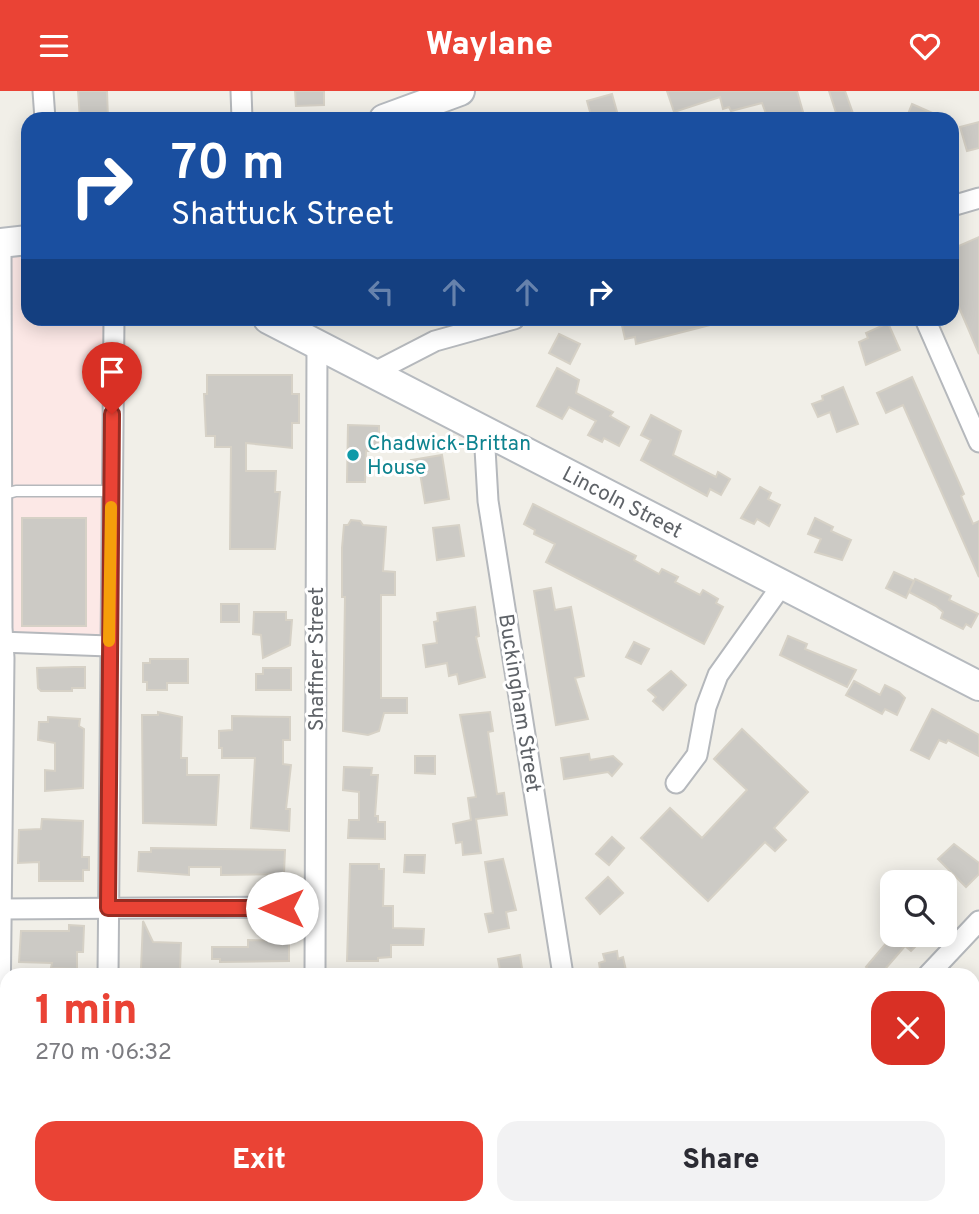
<!DOCTYPE html>
<meta charset="utf-8">
<style>
:root{--surface:#fff;--page:#f2f2f3;--text:#2b2b33;--muted:#7c7c81;--accent:#ea4335}
body{margin:0;font-family:Overpass,sans-serif;background:var(--page);color:var(--text);height:100vh;display:flex;flex-direction:column;font-size:26px;white-space:nowrap}
*{box-sizing:border-box;margin:0}
p{font-size:23px;color:var(--muted)}
.icon{flex:none;width:38px;height:38px;fill:none;stroke:currentColor;stroke-width:2;stroke-linecap:round;stroke-linejoin:round}
.map{position:relative;flex:1;overflow:hidden}
.sheet{position:absolute;left:0px;top:877px;width:980px;height:247px;display:flex;flex-direction:column;background:var(--surface);border-radius:21px 21px 0 0;box-shadow:0 4px 18px #0003}
.sheet>*{flex:none}
.top-card{position:absolute;left:21px;top:21px;width:938px;height:214px;border-radius:21px;box-shadow:0 4px 18px #0003;background:#1a4fa0;color:#fff;overflow:hidden}
.tools{position:absolute;left:880px;top:779px;display:grid;gap:14px}
.tools a{display:grid;place-items:center;width:77px;height:77px;border-radius:14px;background:var(--surface);box-shadow:0 4px 18px #0003;font-size:35px}
.pin{position:absolute;display:grid;place-items:center;width:60px;height:60px;color:#fff;margin:-72px -30px;border-radius:50% 50% 50% 0;rotate:-45deg;box-shadow:0 0 7px #0007}
.pin .icon{rotate:45deg}
.me{position:absolute;width:77px;margin:-38px;rotate:270deg;stroke-linejoin:round;filter:drop-shadow(0 0 5px #0008)}
.turn{display:flex;align-items:center;gap:24px;height:147px;padding:0 35px;font-size:32px}
.turn .icon{width:91px;height:91px;stroke-width:2.5}
.turn b{display:block;font-size:49px;line-height:60px}
.lanes{display:flex;align-items:center;height:66px;padding:0 35px;background:#0003;justify-content:center;gap:35px;direction:ltr}
.lanes .off{opacity:.35}
.round{display:grid;place-items:center;flex:none;width:74px;height:74px;border-radius:21px;background:var(--page)}
.summary{display:flex;align-items:center;justify-content:space-between;height:119px;padding:0 35px}
h1{font-size:42px;font-weight:800;line-height:52px;color:var(--accent)}
.button{display:flex;gap:14px;margin-top:auto;padding:14px 35px}
.button a{flex:1;height:80px;border-radius:21px;background:var(--accent);color:#fff;font-size:28px;font-weight:800;line-height:80px;text-align:center}
.button a+a{background:var(--page);color:var(--text)}
header{display:flex;justify-content:space-between;align-items:center;height:91px;padding:0 35px;background:var(--accent);color:#fff;font-size:32px;font-weight:800}
.map>svg:first-child{display:block}
.medical{fill:#fce8e6}
.green{fill:#c5e8c5}
.building{fill:#cccac5;stroke:#d6d1c6;stroke-width:2}
.lines{fill:none;stroke-linecap:round;stroke-linejoin:round}
.service-casing{stroke:#b5b8bc;stroke-width:13}
.minor-casing{stroke:#b5b8bc;stroke-width:23}
.secondary-casing{stroke:#b6babf;stroke-width:32}
.service{stroke:#fff;stroke-width:10}
.minor{stroke:#fff;stroke-width:19}
.secondary{stroke:#fff;stroke-width:28}
.route-casing{stroke:#982c22;stroke-width:18}
.route{stroke:#ea4335;stroke-width:12}
.slow{stroke:#f59e0b;stroke-width:12}
.culture-dot{fill:#0f9aa8;stroke:#fff;stroke-width:2.5}
.labels{text-anchor:middle;stroke-width:6;stroke-linejoin:round;paint-order:stroke}
.culture-label{font-size:21px;fill:#0d838f;stroke:#fff;text-anchor:start}
.street-label{font-size:21px;fill:#5f6368;stroke:#fff}
</style>
<header><svg class="icon" aria-label="menu" viewBox="0 0 24 24"><path d="M4 6h16M4 12h16M4 18h16"/></svg>Waylane<svg class="icon" aria-label="heart" viewBox="0 0 24 24"><path d="M12 20l-8-8c-3-5 5-10 8-4 3-6 11-1 8 4z"/></svg></header>
<div class="map">
<svg width="979" height="1123" viewBox="0 0 979 1123">
<rect width="100%" height="100%" fill="#f1efe8"/>
<path class="medical" d="M28,149v79h86l-5,327 -106,-4 -3,-399z"/>
<path class="green" d="M7,1001v115h522l1,7h-530l1,-121z"/>
<g class="building">
<path d="M78,0h29l1,28h-28z"/>
<path d="M295,0h29v14l-28,1z"/>
<path d="M667,0h130l8,28h-37l-6,-16 -31,8 -2,-4 -6,2 -3,-12 -46,15z"/>
<path d="M829,0h16l10,28h-17z"/>
<path d="M612,3l7,25h-27l-5,-18z"/>
<path d="M912,13l34,15h-40z"/>
<path d="M979,31v26l-12,3 -7,-24z"/>
<path d="M979,146v117l-27,-63v-42z"/>
<path d="M633,228h80l1,5 -78,20 -1,-7 -10,2 -4,-18z"/>
<path d="M888,232l12,27 -34,15 -7,-23 9,-4 -2,-5z"/>
<path d="M559,243l21,10 -10,20 -21,-11z"/>
<path d="M557,277l22,12 -3,13 37,19 -3,4 19,11 -10,19 -15,-8 -2,4 -14,-7 8,-14 -27,-14 -7,12 -25,-13z"/>
<path d="M207,284h85v19h7v29h-7v25l-46,-5v28h30l-1,21h5l-5,57h-45l1,-102h-16v-11h-9l-2,-42h3z"/>
<path d="M912,286l52,117 -3,2 12,28 6,-3v56l-76,-172 -17,8 -9,-20z"/>
<path d="M843,296l15,37 -21,8 -7,-20 -12,5 -6,-13 11,-4 -1,-4z"/>
<path d="M651,324l30,16 -8,24 43,22 2,-5 12,7 -9,16 -11,-6 -3,7 -66,-36 10,-20 -10,-5z"/>
<path d="M348,334l31,1v25h-13l-1,31h-18z"/>
<path d="M442,364l7,44 -24,4 -5,-30 -7,1 -2,-14z"/>
<path d="M760,396l11,6 -3,6 12,6 -11,21 -12,-7 -3,5 -13,-6z"/>
<path d="M533,413l103,52 -2,4 25,14 3,-5 16,8 -3,5 25,13 3,-5 15,9 -2,4 7,4 -19,37 -158,-82 9,-18 -21,-10 1,-4 -11,-6z"/>
<rect x="22" y="427" width="64" height="108"/>
<path d="M815,427l18,9 -2,4 20,9 -9,20 -27,-8 6,-13 -13,-5z"/>
<path d="M351,429l9,1 3,4 23,2 -3,44 12,1v23h-14v103h26v15h-23l-5,18 -11,4 -25,-4 2,-134h-3v-49l2,-23h4z"/>
<path d="M459,434l5,31 -27,4 -4,-32z"/>
<path d="M894,481l20,9 -8,17 -20,-10z"/>
<path d="M915,488l36,17 -2,4 29,14 -7,13 -5,-3 -3,5 -22,-11 2,-6 -7,-6 -27,-14z"/>
<path d="M551,497l4,22 16,-3 13,69 -9,2 13,41 -32,6 -22,-134z"/>
<rect x="221" y="513" width="18" height="18"/>
<path d="M475,516l4,29 -3,1 9,40 -26,7 -2,-10 -8,2 -2,-13 -21,4 -3,-22 14,-2 -3,-21 4,-1 -1,-8z"/>
<path d="M254,521h32v8h6l-2,25 -27,13 -2,-23 -8,-1z"/>
<path d="M788,545l19,8 -2,5 51,21 -9,17 -67,-32z"/>
<path d="M634,551l15,7 -8,15 -15,-7z"/>
<path d="M150,568h38v24h-21v7h-20v-8h-4v-19h7z"/>
<path d="M74,576h11v21h-13v3h-31l-3,-3 -1,-20z"/>
<path d="M263,577h28v22h-35v-16h7z"/>
<path d="M671,580l15,14 -23,25 -10,-9 3,-4 -8,-7z"/>
<path d="M854,590l26,14 5,-10 14,7 6,6 -8,17 -12,-6 -3,5 -36,-19z"/>
<path d="M932,618l47,26v21l-31,-16 -2,3 -7,-3 -10,19 -18,-9z"/>
<path d="M158,621l24,5 -1,41h6v17h32l-3,50 -73,-2 -1,-108h16z"/>
<path d="M490,621l3,19 -5,1 9,62 7,-1 3,22 -31,4 5,34 -18,2 -1,-13 -6,1 -3,-19 18,-4 -3,-22 8,-1 -16,-82z"/>
<path d="M232,625l58,1v23h-7v24l8,1 -5,44h4l-1,22 -38,-3 4,-70h-33v-10h-3v-17l13,-1z"/>
<path d="M48,626l32,2 -1,7 5,3 -1,59 -38,3v-21l10,1v-28l-17,-3 1,-18h9z"/>
<path d="M742,638l66,63 -34,36 12,12 -11,11 -10,-9 -57,59 -67,-63 29,-30 32,30 45,-48 -33,-31z"/>
<path d="M589,663l1,6 23,-4 9,8 -10,12 -4,-4 -44,7 -3,-21z"/>
<path d="M415,665h20v18l-20,-1z"/>
<path d="M344,676l28,1 -1,7h7l-3,41h3v6h7v17l-37,-1 1,-18h10v-28l-16,-2z"/>
<path d="M42,728l41,2 -1,36h7v13h-6v11h-44v-19l-21,1 1,-33 22,-1z"/>
<path d="M612,746l12,11 -15,17 -13,-11z"/>
<path d="M954,753l25,19v11l-13,13 -28,-28z"/>
<path d="M151,757l134,2 -1,24 -63,1v-8h-32v8l-51,-4 1,-19h12z"/>
<path d="M405,764h20l-1,18 -20,-1z"/>
<path d="M503,768l13,51 -10,2 3,16 -20,4 -4,-18 8,-1 -8,-51z"/>
<path d="M350,773h29v5h5l-1,37h10v22l31,1 -1,16h-32v12l-13,1v3h-31z"/>
<path d="M608,786l15,16 -23,21 -14,-16z"/>
<path d="M143,830l10,21 28,1 -1,28 -39,-2z"/>
<path d="M69,834l15,1 -1,26h-6v17l-26,-1 1,-5 -33,-1 2,-31h48z"/>
<path d="M893,844h34l-16,16 -6,-5 -25,29h-5l-9,-8z"/>
<path d="M248,849l41,1v20l-69,1v-3h-8v-12h36z"/>
<path d="M617,860l1,8 5,-2 4,18h-26l-2,-12 6,-2 -2,-7z"/>
<path d="M520,864l3,20h-22l-3,-16z"/>
</g>
<g class="lines">
<defs>
<path id="service" d="M1,404l15,-4h95"/>
<g id="minor">
<path d="M43,0l2,28"/>
<path d="M241,0l1,28"/>
<path d="M952,115l27,-8"/>
<path d="M925,228l54,123"/>
<path d="M371,283l64,-33 79,-22"/>
<path d="M484,340l4,70 75,474"/>
<path d="M0,551l109,4"/>
<path d="M676,692l21,-28 9,-48 12,-32 64,-90"/>
<path d="M0,818l314,-2"/>
<path d="M108,884l6,-656"/>
<path d="M315,884l2,-631"/>
<path d="M928,884l51,-54"/>
<path d="M0,924l4,-357 -2,-30 -1,-385"/>
<path d="M973,1104l6,-7"/>
<path d="M701,1123l6,-7"/>
<path d="M955,1123l6,-7"/>
</g>
<g id="secondary">
<path d="M384,28l76,-28"/>
<path d="M0,152l28,-3"/>
<path id="s1" d="M268,228l711,367"/>
</g>
</defs>
<use href="#service" class="service-casing"/>
<use href="#minor" class="minor-casing"/>
<use href="#secondary" class="secondary-casing"/>
<use href="#service" class="service"/>
<use href="#minor" class="minor"/>
<use href="#secondary" class="secondary"/>
</g>
<g class="lines">
<defs>
<path id="route" d="M112,323l-4,494h174"/>
</defs>
<use href="#route" class="route-casing"/>
<use href="#route" class="route"/>
<path class="slow" d="M109,550l2,-134"/>
</g>
<circle class="culture-dot" cx="353" cy="364" r="7"/>
<g class="labels">
<g class="culture-label">
<text x="367" y="359">Chadwick-Brittan<tspan x="367" dy="24">House</tspan></text>
</g>
<g class="street-label">
<text dy="7" stroke="none"><textPath href="#s1" startOffset="399">Lincoln Street</textPath></text>
<text transform="translate(316 568) rotate(-90)" y="7">Shaffner Street</text>
<text transform="translate(520 612) rotate(81)" y="7">Buckingham Street</text>
</g>
</g>
</svg>
<div class="tools">
<a><svg class="icon" aria-label="search" viewBox="0 0 24 24"><circle cx="10" cy="10" r="6"/><path d="M15 15l6 6"/></svg></a>
</div>
<div class="pin" style="left:112px;top:323px;background:#d93025"><svg class="icon" aria-label="arrive" viewBox="0 0 24 24"><path d="M6 21V4h12l-3 4 3 4H6"/></svg></div>
<svg class="me" style="left:282px;top:817px" viewBox="-20 -20 40 40"><circle r="19" fill="#fff"/><path d="M0-13L10 11 0 6-10 11z" fill="#ea4335"/></svg>
<div class="top-card">
<div class="turn"><svg class="icon" aria-label="right" viewBox="0 0 24 24"><path d="M7 20v-9h11M14 6l5 5-5 5"/></svg><div><b>70 m</b>Shattuck Street</div></div>
<div class="lanes"><svg class="icon off" aria-label="left" viewBox="0 0 24 24"><path d="M17 20v-9H6M10 6l-5 5 5 5"/></svg><svg class="icon off" aria-label="ahead" viewBox="0 0 24 24"><path d="M12 20V5M6 11l6-6 6 6"/></svg><svg class="icon off" aria-label="ahead" viewBox="0 0 24 24"><path d="M12 20V5M6 11l6-6 6 6"/></svg><svg class="icon" aria-label="right" viewBox="0 0 24 24"><path d="M7 20v-9h11M14 6l5 5-5 5"/></svg></div>
</div>
<section class="sheet">
<div class="summary"><div><h1>1 min</h1><p>270 m · 06:32</p></div><a class="round" style="background:#d93025;color:#fff"><svg class="icon" aria-label="close" viewBox="0 0 24 24"><path d="M6 6l12 12M18 6L6 18"/></svg></a></div>
<div class="button"><a>Exit</a><a>Share</a></div>
</section>
</div>
